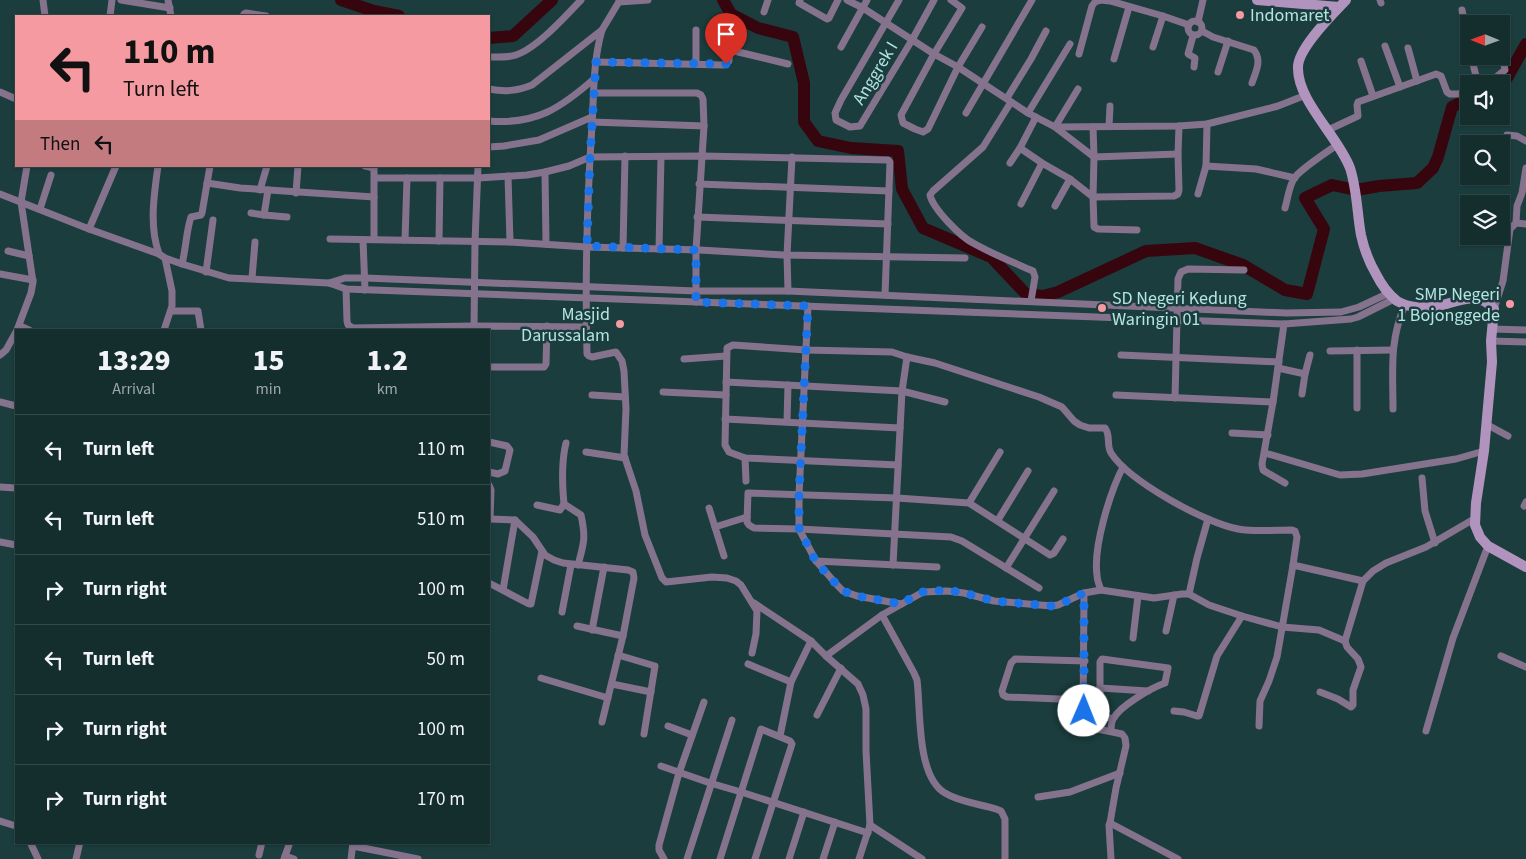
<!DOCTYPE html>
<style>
:root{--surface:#142e2e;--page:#1d3636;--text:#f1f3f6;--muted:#9da8aa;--line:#334a4a}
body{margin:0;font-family:"Source Sans 3",sans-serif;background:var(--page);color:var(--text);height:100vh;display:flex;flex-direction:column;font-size:19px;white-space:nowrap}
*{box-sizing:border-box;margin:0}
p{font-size:16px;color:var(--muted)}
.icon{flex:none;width:28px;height:28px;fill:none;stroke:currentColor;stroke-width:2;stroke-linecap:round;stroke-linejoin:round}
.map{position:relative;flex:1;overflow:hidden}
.details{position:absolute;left:15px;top:329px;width:475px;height:515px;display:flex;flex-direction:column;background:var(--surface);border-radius:0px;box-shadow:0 1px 4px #0004,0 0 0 1px var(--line)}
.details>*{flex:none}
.banner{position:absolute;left:15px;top:15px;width:475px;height:152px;border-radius:0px;box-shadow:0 1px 4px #0004,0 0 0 1px var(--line);background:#f49aa0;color:#111;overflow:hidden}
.needle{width:32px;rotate:271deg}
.fabs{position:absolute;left:1460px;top:15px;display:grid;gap:10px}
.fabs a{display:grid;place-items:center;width:50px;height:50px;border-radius:0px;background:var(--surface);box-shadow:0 1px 4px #0004,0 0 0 1px var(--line);font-size:25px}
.pin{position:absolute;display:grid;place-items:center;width:42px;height:42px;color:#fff;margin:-51px -21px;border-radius:50% 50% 50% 0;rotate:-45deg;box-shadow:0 0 5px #0007}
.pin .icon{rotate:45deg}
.me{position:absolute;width:55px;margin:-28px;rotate:1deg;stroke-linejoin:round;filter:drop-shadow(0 0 4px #0008)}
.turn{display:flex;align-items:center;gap:18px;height:105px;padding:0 25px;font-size:22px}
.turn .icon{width:65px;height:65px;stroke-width:2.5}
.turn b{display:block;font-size:35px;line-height:42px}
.then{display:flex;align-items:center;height:48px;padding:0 25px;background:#0003;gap:10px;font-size:19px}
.eta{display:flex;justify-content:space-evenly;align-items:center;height:85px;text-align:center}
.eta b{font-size:30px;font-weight:800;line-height:35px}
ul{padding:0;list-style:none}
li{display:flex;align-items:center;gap:15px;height:70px;padding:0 25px;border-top:1px solid var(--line)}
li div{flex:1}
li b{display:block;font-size:19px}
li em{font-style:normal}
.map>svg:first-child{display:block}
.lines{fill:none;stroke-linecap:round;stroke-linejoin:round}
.river{stroke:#37050e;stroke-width:12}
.street{stroke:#85738d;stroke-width:7}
.secondary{stroke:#b194bd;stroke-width:10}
.route{stroke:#1a73e8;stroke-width:9;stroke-dasharray:0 16.2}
.poi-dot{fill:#f49aa0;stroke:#1b3d3d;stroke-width:2}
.labels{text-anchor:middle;stroke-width:5;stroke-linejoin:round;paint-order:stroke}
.poi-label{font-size:18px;fill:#b4e4e4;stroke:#1b3d3d;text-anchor:start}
.street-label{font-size:18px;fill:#b4e4e4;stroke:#1b3d3d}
</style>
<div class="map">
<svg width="1526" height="859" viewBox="0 0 1526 859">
<rect width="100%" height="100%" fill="#1b3d3d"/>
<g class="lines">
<g class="river">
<path d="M341,0l33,11 25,5"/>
<path d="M723,0l8,14 27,14 35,9 11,46v39l14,19 33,7 47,3 4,38 21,39 68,29 35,37 17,2 15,-4 88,-41 49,-3 48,17 42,25 22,4 17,-65 -19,-31 27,-13 24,5 23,-4 38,-3 16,-15 5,-11 14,-50 17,-9"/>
<path d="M489,38l24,-2 39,-36"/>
<path d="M1496,84l11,-6 19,-34"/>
</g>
<g class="street">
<path d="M43,0l2,16"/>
<path d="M121,0l49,8"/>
<path d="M168,0l3,16"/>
<path d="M800,0l-1,3 28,16 2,-1 9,-18"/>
<path d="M847,0l16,8 71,46 24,13 70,46 27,14 124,-1 28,-2 71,-18 28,-11"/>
<path d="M899,0l-58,100 -6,13 1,7 14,7 10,-1 3,-5 49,-81 22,-40"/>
<path d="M951,0l11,8 -28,46 -33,61 2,8 12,6 8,3 5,-3 30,-62 24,-40"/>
<path d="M1380,0l1,3"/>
<path d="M619,2l29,-2"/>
<path d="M1462,10l7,38"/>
<path d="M764,12l4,-12"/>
<path d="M110,16l2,-16"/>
<path d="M243,16l1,-2 2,-1 20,3"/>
<circle cx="1195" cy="28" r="7"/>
<path d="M1198,22l5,-22"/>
<path d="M602,30c-9,31 -8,63 -10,95 -5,76 -7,152 -5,229l2,2 3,1 24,-5 6,9 2,10 2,38 -2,46 12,36 9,44 17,43 4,4 46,-5 15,1 9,3 5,4 16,26 -1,23 -4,19"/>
<path d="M1202,31l11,6 41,13c8,11 2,21 -2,33"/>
<path d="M1193,36l-5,18 7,4 -1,9"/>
<path d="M1385,46l15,41"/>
<path d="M841,47l26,-47"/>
<path d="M1153,47l10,-31"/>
<path d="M1408,48l9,33"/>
<path d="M730,50l58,14"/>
<path d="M1079,54l13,-48 3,-4 6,-2 9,1 53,15 26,9"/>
<path d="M1471,56l7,28"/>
<path d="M489,57c9,0 18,1 27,-2 21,-7 50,-39 65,-55"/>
<path d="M1114,59l15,-52"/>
<path d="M1361,61l12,35"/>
<path d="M595,62l128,3 6,-4 1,-23"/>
<path d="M696,64v-34"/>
<path d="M1218,72l10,-31"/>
<path d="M1486,84l9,-6 10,-8 -4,-21"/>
<path d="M489,89c16,3 28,2 43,-4l70,-55 18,-30"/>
<path d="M1078,89l-23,38 39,30 84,-3"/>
<path d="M0,92l16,7"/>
<path d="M595,93h102l4,2 2,4 1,27 -8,124v52"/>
<path d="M1007,98l24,-39 15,-28"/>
<path d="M1011,102l-28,45 -50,44 -3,4c3,14 31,42 43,48 19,11 40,19 60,28l2,6 -4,24"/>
<path d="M966,113l66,-113"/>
<path d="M1028,113l42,-69"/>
<path d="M1036,117l-16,31 22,15 28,16 23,18 81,-1 4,-2 1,-4 -1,-36 1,-28"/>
<path d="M489,121c47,4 72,-13 106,-43"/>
<path d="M592,122l112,4"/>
<path d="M1109,126l1,-20"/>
<path d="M1093,127l1,30 -1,40 1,30 4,2 39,1"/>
<path d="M1328,130l30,-14 -1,-11 1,-3 78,-28 5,2 6,16 3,2h8l11,-4"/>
<path d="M1507,135l10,1 9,5"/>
<path d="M489,147l15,-1 35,-6 53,-23"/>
<path d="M1010,163l10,-15"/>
<path d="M158,166c-4,29 -9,60 1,88"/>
<path d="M365,166l9,2"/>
<path d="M1206,166l50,3 39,9"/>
<path d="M545,172l1,72"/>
<path d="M508,176l2,66"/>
<path d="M375,178h103l49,-3 18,-3 24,-6 21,-9 112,-1 186,4 2,2 -5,133"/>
<path d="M207,183l33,5 134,9"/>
<path d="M699,184l190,7"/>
<path d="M260,190l7,-24"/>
<path d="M296,193l2,-27"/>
<path d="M0,194l89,35 70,25 6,4 17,6 47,14 100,5 17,6 938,35 67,-5 7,-2 36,-18"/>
<path d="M1198,194l8,-28 1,-42"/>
<path d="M1021,204l21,-41"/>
<path d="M1055,206l15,-27"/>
<path d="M1285,208c3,-10 4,-23 10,-31 9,-10 30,-24 42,-32"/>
<path d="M40,209l11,-34"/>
<path d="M251,213l13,2 4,-25"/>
<path d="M264,215l23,2"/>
<path d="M697,217l191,7"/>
<path d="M1516,223l10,1"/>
<path d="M89,229l27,-63"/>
<path d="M330,239l180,3 77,5 113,3 83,5 182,3"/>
<path d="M374,239v-73"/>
<path d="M363,240l2,50"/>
<path d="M405,240l2,-62"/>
<path d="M439,241l1,-63"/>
<path d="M623,248l2,-92"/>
<path d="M659,249l2,-92"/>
<path d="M8,251l21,5"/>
<path d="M182,264c4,-15 4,-32 9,-47l10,-2 1,-2 8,-47"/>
<path d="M206,272l7,-52"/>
<path d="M0,274l33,6"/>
<path d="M252,278l3,-36"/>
<path d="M329,283l16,-5h20l331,13h92l498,22 55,-1 18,-5 30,-14"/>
<path d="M346,289l1,32 1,4 5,3 121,-2 112,1"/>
<path d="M788,291l-1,-36 5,-98"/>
<path d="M808,306l-9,189v34l17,32 22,25 5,5 14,5 44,8"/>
<path d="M1494,309l9,-28 7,-52 6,-6 1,-17 5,-13 4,-25"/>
<path d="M171,311h27l3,19"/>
<path d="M1284,324l-11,78 -11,62 1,6 3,2 19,11"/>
<path d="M20,326l9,4"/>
<path d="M1492,329l34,1"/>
<path d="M17,330l14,-37 2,-11 -12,-80 6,-36"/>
<path d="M164,330l8,-24v-15l-7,-33"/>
<path d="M474,330l1,-88 3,-76"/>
<path d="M1491,341l35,1"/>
<path d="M1330,351l63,-1"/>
<path d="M0,355l6,-5 10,-18"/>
<path d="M1121,355l158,7"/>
<path d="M684,359l42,-3"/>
<path d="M489,367h55l2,-3 1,-38"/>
<path d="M1278,368l27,6 -3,20"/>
<path d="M1305,374l5,-19"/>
<path d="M726,382l176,9 43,11"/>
<path d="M663,392l63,3"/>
<path d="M592,395l33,2"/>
<path d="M1116,395l157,7"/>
<path d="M1175,398l3,-119 3,-7 7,-3 56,1"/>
<path d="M0,402l16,4"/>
<path d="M1357,408v-58"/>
<path d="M1393,409c0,-38 -4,-68 12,-104"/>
<path d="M725,419l175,9"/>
<path d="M787,422l1,-37"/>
<path d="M1486,424l22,12"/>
<path d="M1232,433l36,2"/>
<path d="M489,442l18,4 3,4 -5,21 -7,3 -9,-2"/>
<path d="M586,452l39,6"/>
<path d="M1265,453l75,22 22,-1 94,-15 28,-8"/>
<path d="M745,458l1,23"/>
<path d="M898,465l-153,-7 -16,-6 -4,-7 2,-97 6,-3 73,5 86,2 15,5 28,6 104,34 23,10 12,14 6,4 9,3h16c6,7 1,17 6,25 18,28 94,70 127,76 17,3 37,1 54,1l3,1 2,6 -4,28"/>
<path d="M1422,478l3,33 10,32"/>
<path d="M489,485l2,5 -1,29"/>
<path d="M0,487l16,1"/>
<path d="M969,503l31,-51"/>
<path d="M564,504c-2,-21 -3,-41 2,-61"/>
<path d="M537,505l23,5 4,-6 17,11c5,23 3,28 -3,50"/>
<path d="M1524,506l2,-4"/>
<path d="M709,508l15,48"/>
<path d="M489,519l26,1 18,17 12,18 9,5 9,3 65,7 5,2 1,6 -11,58 -21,86"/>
<path d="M998,520l30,-49"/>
<path d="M715,527l32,-10"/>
<path d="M0,542l16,3"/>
<path d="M816,561l121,6"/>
<path d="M893,565l9,-174 5,-34"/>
<path d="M1006,568l48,-77"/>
<path d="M489,583l40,21h2l11,-53"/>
<path d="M1039,588l-77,-47 -11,-4 -152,-8 -45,-1 -5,-3 -2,-3 1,-29 149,5 72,5 81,52 4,-2 9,-14"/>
<path d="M503,590l12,-70"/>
<path d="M1101,590c-2,-5 -4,-10 -4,-15 -4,-28 13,-83 26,-108"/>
<path d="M1084,593l-1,130 5,4 34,7 3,4 1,8 -10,42 -6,35 -1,2 2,34"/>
<path d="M1189,594l8,-36 11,-39"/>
<path d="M754,603l57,38 15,15 32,28 5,11 3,14v42l4,74 -11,34"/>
<path d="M562,612l9,-47"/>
<path d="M882,615l32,58 3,7c4,30 -1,96 28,113 14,9 35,11 51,16l5,2 4,8v40"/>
<path d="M577,626l46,10"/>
<path d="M592,630l12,-63"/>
<path d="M1166,631l8,-36"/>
<path d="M1133,638l5,-42"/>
<path d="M618,655l37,11 -11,68"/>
<path d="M826,656l56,-41 41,-23 24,-1 17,2 30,8 58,5 6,-1 26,-12 17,-3 53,8 28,-4h7l20,11 33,11 40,11 37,3 26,11"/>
<path d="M1501,656l25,11"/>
<path d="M748,664l43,18"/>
<path d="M541,678l67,20"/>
<path d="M612,684l39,8"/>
<path d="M1100,688l48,3"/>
<path d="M1320,692l18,7 13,8 2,-2v-15l8,-23 -3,-8 -11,-12 -2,-6 18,-60 10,-10 13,-8 40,-16 48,-28"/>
<path d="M1084,700l-77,-3 -4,-2 -1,-4 9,-28 4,-4 70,2"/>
<path d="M1174,711l10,1 13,4h2l18,-60 25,-40"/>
<path d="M817,715l24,-47"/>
<path d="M668,726l24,9"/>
<path d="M1259,726l1,-25 9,-20 8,-24 16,-92 70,16"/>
<path d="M1111,731c0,-3 0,-8 2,-12 7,-13 38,-31 52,-36l3,-15 -66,-9 -2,3v49l4,5 9,3"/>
<path d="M1426,731l27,-93 35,-92"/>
<path d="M780,736l11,-54 20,-41"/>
<path d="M661,766l49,17 31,9 127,41"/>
<path d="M1038,797l32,-5 50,-19"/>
<path d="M0,821l16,5"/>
<path d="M1110,823l68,36"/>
<path d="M870,825l52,34"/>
<path d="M30,842l8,17"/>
<path d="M353,846l65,13"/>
<path d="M259,855l3,-13"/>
<path d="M285,856l9,3"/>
<path d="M76,859l4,-17"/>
<path d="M284,859l6,-17"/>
<path d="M351,859l2,-16"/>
<path d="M664,859l-5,-9v-5l20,-72 25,-71"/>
<path d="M687,859l45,-139"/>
<path d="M720,859l41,-130 29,12 2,3 -37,115"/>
<path d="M789,859l15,-47"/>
<path d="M823,859l12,-37"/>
</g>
<g class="secondary">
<path d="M1257,0l82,7"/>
<path d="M1346,0c-13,14 -48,48 -48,67 -1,34 40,69 52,101 7,21 7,45 11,67 3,14 8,27 15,39 5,10 12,20 21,27 12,7 28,8 41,5 20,-4 39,-16 56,3l-3,32 1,21 -8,89 -8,52 -1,22 5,12 8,9 38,21"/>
</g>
</g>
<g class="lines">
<path class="route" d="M726,64l-130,-2 -6,95 -3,89 109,4v52l112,4 -9,189v33l17,34 22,24 5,5 14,5 44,8 21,-12 25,-2 17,3 30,8 58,5 6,-1 26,-12v118"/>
</g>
<g class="poi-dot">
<circle cx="1240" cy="15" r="5"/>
<circle cx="1510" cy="304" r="5"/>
<circle cx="1102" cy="308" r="5"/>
<circle cx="620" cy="324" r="5"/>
</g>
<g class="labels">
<g class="poi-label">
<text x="1250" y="21">Indomaret</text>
<text x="1500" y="300" text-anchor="end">SMP Negeri<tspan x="1500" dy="21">1 Bojonggede</tspan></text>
<text x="1112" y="304">SD Negeri Kedung<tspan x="1112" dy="21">Waringin 01</tspan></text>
<text x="610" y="320" text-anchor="end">Masjid<tspan x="610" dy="21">Darussalam</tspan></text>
</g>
<g class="street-label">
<text transform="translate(875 73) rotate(-59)" y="6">Anggrek I</text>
</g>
</g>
</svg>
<div class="fabs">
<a><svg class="needle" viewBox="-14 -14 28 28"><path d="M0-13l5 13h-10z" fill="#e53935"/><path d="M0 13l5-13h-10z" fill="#9da8aa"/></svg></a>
<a><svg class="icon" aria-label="sound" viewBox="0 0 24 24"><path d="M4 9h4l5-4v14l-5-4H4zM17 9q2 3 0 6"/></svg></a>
<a><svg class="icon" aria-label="search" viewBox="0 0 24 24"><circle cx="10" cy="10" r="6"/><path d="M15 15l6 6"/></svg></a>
<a><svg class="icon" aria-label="layers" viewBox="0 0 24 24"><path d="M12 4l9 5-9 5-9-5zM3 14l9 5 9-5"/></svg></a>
</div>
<div class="pin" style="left:726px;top:64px;background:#d93025"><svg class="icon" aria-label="arrive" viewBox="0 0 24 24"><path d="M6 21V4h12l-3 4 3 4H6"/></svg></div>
<svg class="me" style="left:1084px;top:711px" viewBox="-20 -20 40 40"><circle r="19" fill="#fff"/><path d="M0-13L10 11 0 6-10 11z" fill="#1a73e8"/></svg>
<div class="banner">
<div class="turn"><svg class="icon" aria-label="left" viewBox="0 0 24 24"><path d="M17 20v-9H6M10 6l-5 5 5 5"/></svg><div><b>110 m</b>Turn left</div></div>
<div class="then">Then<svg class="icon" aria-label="left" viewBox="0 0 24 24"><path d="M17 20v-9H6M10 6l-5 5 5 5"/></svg></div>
</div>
<section class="details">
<div class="eta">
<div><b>13:29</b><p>Arrival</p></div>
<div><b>15</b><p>min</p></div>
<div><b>1.2</b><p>km</p></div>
</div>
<ul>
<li><svg class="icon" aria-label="left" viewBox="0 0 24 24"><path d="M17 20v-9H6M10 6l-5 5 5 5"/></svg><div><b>Turn left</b></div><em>110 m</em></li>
<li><svg class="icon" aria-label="left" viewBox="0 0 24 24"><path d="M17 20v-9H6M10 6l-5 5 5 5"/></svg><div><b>Turn left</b></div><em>510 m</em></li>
<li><svg class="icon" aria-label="right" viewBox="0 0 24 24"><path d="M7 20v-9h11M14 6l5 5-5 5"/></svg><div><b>Turn right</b></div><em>100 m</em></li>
<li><svg class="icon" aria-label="left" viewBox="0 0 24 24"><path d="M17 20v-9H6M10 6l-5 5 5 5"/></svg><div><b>Turn left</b></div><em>50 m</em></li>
<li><svg class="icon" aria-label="right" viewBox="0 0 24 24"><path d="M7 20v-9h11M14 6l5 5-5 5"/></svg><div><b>Turn right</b></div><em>100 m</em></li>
<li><svg class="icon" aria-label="right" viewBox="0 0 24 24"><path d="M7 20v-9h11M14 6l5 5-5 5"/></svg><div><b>Turn right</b></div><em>170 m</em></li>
</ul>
</section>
</div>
